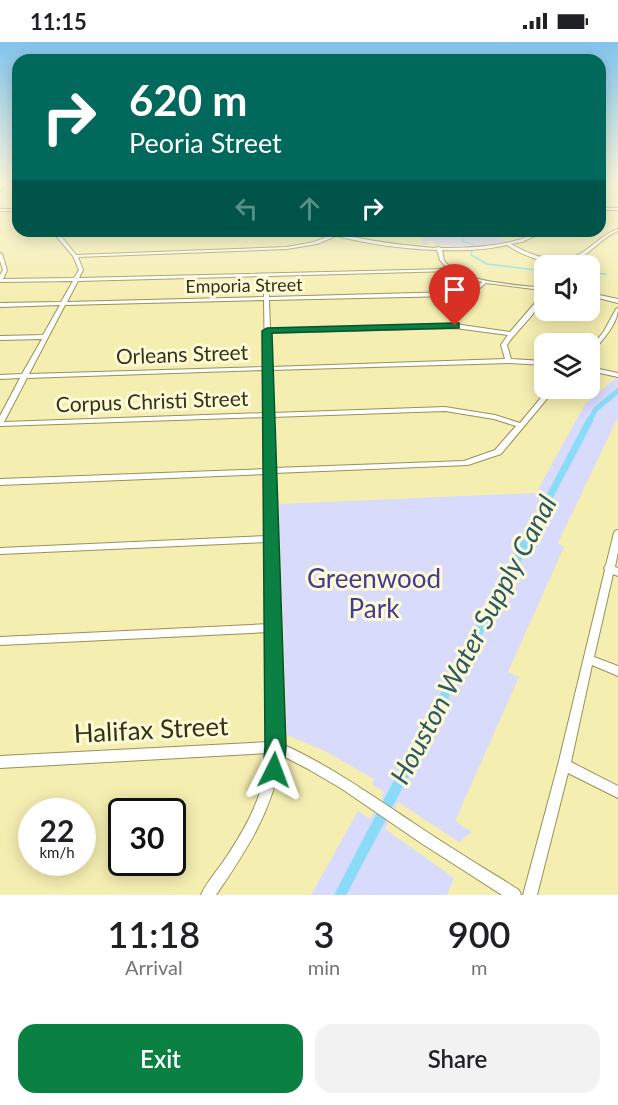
<!DOCTYPE html>
<style>
:root{--surface:#fff;--page:#f2f2f2;--text:#202124;--muted:#757577;--accent:#0b8043}
body{margin:0;font-family:Lato,sans-serif;background:var(--page);color:var(--text);height:100vh;display:flex;flex-direction:column;font-size:22px;white-space:nowrap}
*{box-sizing:border-box;margin:0}
p{font-size:20px;color:var(--muted)}
.icon{flex:none;width:33px;height:33px;fill:none;stroke:currentColor;stroke-width:2;stroke-linecap:round;stroke-linejoin:round}
.map{position:relative;height:853px;overflow:hidden}
.drawer{display:flex;flex-direction:column;background:var(--surface);flex:1}
.drawer>*{flex:none}
.hud{position:absolute;left:12px;top:12px;width:594px;height:183px;border-radius:18px;box-shadow:0 3px 15px #0003;background:#00695c;color:#fff;overflow:hidden}
.controls{position:absolute;left:534px;top:213px;display:grid;gap:12px}
.controls a{display:grid;place-items:center;width:66px;height:66px;border-radius:12px;background:var(--surface);box-shadow:0 3px 15px #0003;font-size:30px}
.speed{position:absolute;left:18px;top:756px;display:flex;gap:12px;font-size:30px;font-weight:700;text-align:center}
.speed>*{display:grid;place-content:center;width:78px;height:78px;border-radius:50%;background:var(--surface);box-shadow:0 3px 15px #0003;line-height:1}
.speed small{font-size:15px;font-weight:400}
.speed .limit{border:3px solid #111;border-radius:9px;background:#fff;color:#111}
.pin{position:absolute;display:grid;place-items:center;width:51px;height:51px;color:#fff;margin:-62px -26px;border-radius:50% 50% 50% 0;rotate:-45deg;box-shadow:0 0 6px #0007}
.pin .icon{rotate:45deg}
.me{position:absolute;width:66px;margin:-33px;rotate:3deg;stroke-linejoin:round;filter:drop-shadow(0 0 4px #0008)}
.turn{display:flex;align-items:center;gap:21px;height:126px;padding:0 18px;font-size:27px}
.turn .icon{width:78px;height:78px;stroke-width:2.5}
.turn b{display:block;font-size:42px;line-height:51px}
.lanes{display:flex;align-items:center;height:57px;padding:0 18px;background:#0003;justify-content:center;gap:30px;direction:ltr}
.lanes .off{opacity:.35}
.eta{display:flex;justify-content:space-evenly;align-items:center;height:102px;text-align:center}
.eta b{font-size:36px;font-weight:600;line-height:42px}
.button{display:flex;gap:12px;margin-top:auto;padding:12px 18px}
.button a{flex:1;height:69px;border-radius:18px;background:var(--accent);color:#fff;font-size:24px;font-weight:600;line-height:69px;text-align:center}
.button a+a{background:var(--page);color:var(--text)}
.status{display:flex;justify-content:space-between;align-items:center;height:42px;padding:0 30px;background:var(--surface);direction:ltr}
.status svg{height:16px;fill:currentColor}
.map>svg:first-child{display:block}
.green{fill:#d8dbfb}
.lines{fill:none;stroke-linecap:round;stroke-linejoin:round}
.stream{stroke:#89dcf8;stroke-width:1.5}
.canal-far3{stroke:#89dcf8;stroke-width:5}
.canal-far2{stroke:#89dcf8;stroke-width:7}
.canal-far1{stroke:#89dcf8;stroke-width:9}
.canal{stroke:#89dcf8;stroke-width:11}
.minor-casing{stroke:#989158;stroke-width:2}
.minor{fill:#fff;fill-rule:evenodd}
.route{fill:#0b8043;stroke:#07532c;stroke-width:1.5}
.labels{text-anchor:middle;stroke-width:6;stroke-linejoin:round;paint-order:stroke}
.far-street-label{font-size:18px;fill:#343119;stroke:#fefad6}
.street-label{font-size:21px;fill:#343119;stroke:#fefad6}
.near-park-label{font-size:26px;fill:#433c95;stroke:#fefad6}
.near-street-label{font-size:26px;fill:#343119;stroke:#fefad6}
.near-water-label{font-size:27px;font-style:italic;fill:#2a5968;stroke:#fefad6}
</style>
<div class="status"><b>11:15</b><svg viewBox="0 0 49 12"><path d="M0 12V9h3v3zM5 12V6h3v6zM10 12V3h3v9zM15 12V0h3v12zM26 1h20v11H26zM47 4h2v5h-2z"/></svg></div>
<div class="map">
<svg width="618" height="853" viewBox="0 0 618 853">
<rect width="100%" height="100%" fill="#f5eeb1"/>
<g class="green">
<path d="M424,189h62l22,12c-22,6 -49,2 -73,2v-3l-7,-1 -1,4 -5,-1z"/>
<path d="M616,336h2v39l-60,126 6,4 -56,125 11,5 -64,144 17,11 -13,10 -61,-40 -3,7 -14,-10 3,-7 -12,-8 2,-5 -49,-28 -38,-16 -8,-231 257,-11 49,-89z"/>
<path d="M358,769l12,8 4,-7 14,10 -3,7 69,49 -7,17h-136z"/>
</g>
<g class="lines">
<g class="stream">
<path d="M456,189l7,5 -1,5 12,4 -1,2"/>
<path d="M472,207l-1,6 16,9 57,7"/>
<path d="M590,231l16,1"/>
</g>
<path class="canal-far3" d="M589,379l7,-12 22,-18"/>
<path class="canal-far2" d="M524,503l66,-125"/>
<path class="canal-far1" d="M442,658l83,-156"/>
<path class="canal" d="M340,853l103,-196"/>
<defs>
<g id="minor">
<path d="M6,140h4l-10,9v-3z"/>
<rect x="600" y="166" width="18" height="2"/>
<rect x="0" y="167" width="18" height="2"/>
<path d="M618,187v2c-14,6 -23,17 -35,25 -23,14 -55,3 -76,-11 -22,5 -43,6 -65,5 1,3 1,7 2,10 14,23 76,25 100,28 0,21 -26,40 -37,57l4,14 33,2v4l-35,-2 -238,7 1,43 173,-6 50,8 25,8 29,-35h7l-55,66 -33,11 -194,8 8,271c47,21 89,51 133,80 34,23 69,44 104,66l2,5h-19l-81,-52 -79,-54 -34,-20 -27,-14c-7,54 -35,96 -65,140h-15c6,-14 18,-26 26,-39 22,-33 37,-63 42,-103l-269,15v-12l270,-14 -1,-110 -269,13v-8l269,-13 -2,-82 -267,12v-6l267,-12 -1,-62 -266,11v-6l266,-10v-52l-266,9v-10l20,-38 -20,1v-4l22,-1 20,-35 -42,1v-4l43,-1 17,-30 -60,2v-4l61,-1 12,-21 -73,1v-7l3,-5 -3,-9v-8l2,1 5,16 -4,9 71,-1 5,-8 -6,-14 -21,-25h4l2,3 80,-3 -2,1 -75,4 15,19 211,-8 27,-5 17,-7 -12,-4h7c36,9 71,14 108,17l5,-1 2,1c26,0 52,-1 77,-8 9,-2 17,-9 27,-9l-23,11 -11,2c21,12 49,23 72,8 12,-8 21,-18 35,-23zM336,194c33,8 67,13 101,14l3,10 8,9 -369,9 4,-8 -5,-13 209,-8 30,-5zM452,229l12,6 18,5 -10,8 -19,2 -184,5 -1,-21zM264,234v21l-197,5 11,-21zM486,241l55,7 -7,14 -24,28 -55,-8 -185,5 -1,-29 184,-4 22,-4zM264,258l1,67 -236,7 36,-69zM455,286l53,7 -7,10 4,14 -234,8 -1,-34zM265,328l1,43 -262,9 23,-44zM445,369l49,8 22,7 -21,24 -31,11 -190,7 -2,-51z"/>
<path d="M590,251l28,6v4l-28,-7z"/>
<path d="M618,266c0,17 -17,33 -26,45l-2,1v-5l14,-18 12,-22z"/>
<path d="M590,325l28,6v4l-28,-6z"/>
<path d="M618,488v22l-3,15 3,1v8l-5,-2 -19,83 24,9v10l-26,-11 -21,97 47,24v12l-50,-25 -31,122h-14l35,-130 47,-195 -1,-2 2,-3 8,-32 1,-2z"/>
</g>
</defs>
<use href="#minor" class="minor-casing"/>
<use href="#minor" class="minor"/>
</g>
<linearGradient id="sky" x2="0" y2="1"><stop stop-color="#82c4ee"/><stop offset="0.54" stop-color="#faf7dc"/><stop offset="1" stop-color="#faf7dc" stop-opacity="0"/></linearGradient>
<rect width="618" height="259" fill="url(#sky)"/>
<path class="route" d="M455,281h4v5l-187,5 14,414 -2,23 -3,8 -7,3 -8,-3 -3,-8 2,-23 -3,-416 5,-3z"/>
<g class="labels">
<g class="far-street-label">
<text transform="translate(244 244) rotate(-1)" y="6">Emporia Street</text>
</g>
<g class="street-label">
<text transform="translate(182 313) rotate(-2)" y="7">Orleans Street</text>
<text transform="translate(152 360) rotate(-2)" y="7">Corpus Christi Street</text>
</g>
<g class="near-park-label">
<text x="374" y="546">Greenwood<tspan x="374" dy="30">Park</tspan></text>
</g>
<g class="near-street-label">
<text transform="translate(151 688) rotate(-3)" y="9">Halifax Street</text>
</g>
<g class="near-water-label">
<text transform="translate(474 598) rotate(-62)" y="9">Houston Water Supply Canal</text>
</g>
</g>
</svg>
<div class="controls">
<a><svg class="icon" aria-label="sound" viewBox="0 0 24 24"><path d="M4 9h4l5-4v14l-5-4H4zM17 9q2 3 0 6"/></svg></a>
<a><svg class="icon" aria-label="layers" viewBox="0 0 24 24"><path d="M12 4l9 5-9 5-9-5zM3 14l9 5 9-5"/></svg></a>
</div>
<div class="speed"><div>22<small>km/h</small></div><div class="limit">30</div></div>
<div class="pin" style="left:455px;top:284px;background:#d93025"><svg class="icon" aria-label="arrive" viewBox="0 0 24 24"><path d="M6 21V4h12l-3 4 3 4H6"/></svg></div>
<svg class="me" style="left:274px;top:728px" viewBox="-20 -20 40 40"><path d="M0-17L14 15 0 8-14 15z" fill="#0b8043" stroke="#fff" stroke-width="4"/></svg>
<div class="hud">
<div class="turn"><svg class="icon" aria-label="right" viewBox="0 0 24 24"><path d="M7 20v-9h11M14 6l5 5-5 5"/></svg><div><b>620 m</b>Peoria Street</div></div>
<div class="lanes"><svg class="icon off" aria-label="left" viewBox="0 0 24 24"><path d="M17 20v-9H6M10 6l-5 5 5 5"/></svg><svg class="icon off" aria-label="ahead" viewBox="0 0 24 24"><path d="M12 20V5M6 11l6-6 6 6"/></svg><svg class="icon" aria-label="right" viewBox="0 0 24 24"><path d="M7 20v-9h11M14 6l5 5-5 5"/></svg></div>
</div>
</div>
<section class="drawer">
<div class="eta">
<div><b>11:18</b><p>Arrival</p></div>
<div><b>3</b><p>min</p></div>
<div><b>900</b><p>m</p></div>
</div>
<div class="button"><a>Exit</a><a>Share</a></div>
</section>
